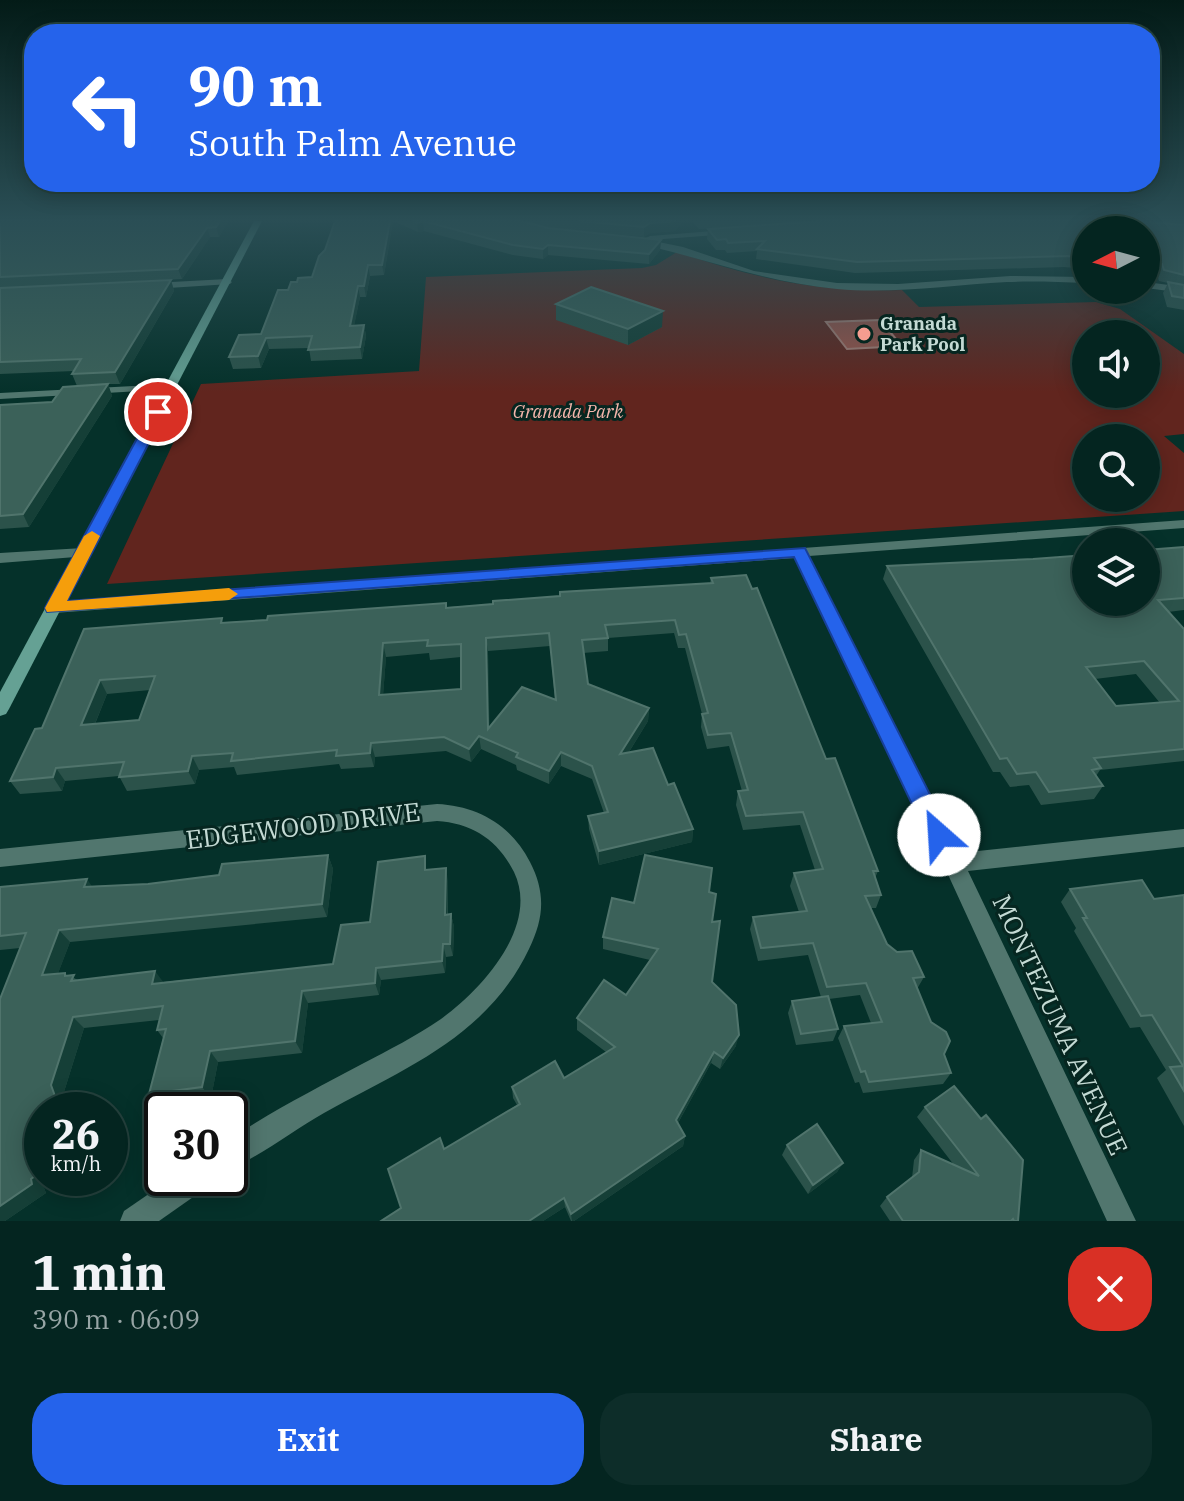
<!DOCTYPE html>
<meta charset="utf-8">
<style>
:root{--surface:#042520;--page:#0d2d29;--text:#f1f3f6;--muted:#97a5a5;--line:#25423e;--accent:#2563eb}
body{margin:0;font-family:"IBM Plex Serif",serif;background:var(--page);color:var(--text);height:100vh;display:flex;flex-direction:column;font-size:30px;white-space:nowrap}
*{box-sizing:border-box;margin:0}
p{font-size:26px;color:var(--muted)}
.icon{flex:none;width:44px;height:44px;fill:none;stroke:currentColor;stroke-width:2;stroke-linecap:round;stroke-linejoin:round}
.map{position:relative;height:1221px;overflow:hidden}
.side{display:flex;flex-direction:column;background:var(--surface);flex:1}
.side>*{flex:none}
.top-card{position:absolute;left:24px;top:24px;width:1136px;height:168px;border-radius:32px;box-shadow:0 4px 20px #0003,0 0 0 2px var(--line);background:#2563eb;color:#fff;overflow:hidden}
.needle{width:52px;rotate:264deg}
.controls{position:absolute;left:1072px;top:216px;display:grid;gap:16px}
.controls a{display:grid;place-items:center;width:88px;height:88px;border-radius:50%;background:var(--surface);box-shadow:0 4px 20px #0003,0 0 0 2px var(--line);font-size:40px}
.speed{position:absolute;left:24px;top:1092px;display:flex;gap:16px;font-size:40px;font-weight:700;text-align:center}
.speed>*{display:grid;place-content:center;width:104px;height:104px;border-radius:50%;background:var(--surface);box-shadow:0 4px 20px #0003,0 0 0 2px var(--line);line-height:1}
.speed small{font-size:20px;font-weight:400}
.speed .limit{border:4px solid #111;border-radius:12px;background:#fff;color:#111}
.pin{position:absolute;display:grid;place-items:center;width:68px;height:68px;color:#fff;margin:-34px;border:4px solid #fff;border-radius:50%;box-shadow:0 2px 8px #0007}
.me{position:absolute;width:88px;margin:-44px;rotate:334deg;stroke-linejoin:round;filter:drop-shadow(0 0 6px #0008)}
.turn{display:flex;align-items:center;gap:28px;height:168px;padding:0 32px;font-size:36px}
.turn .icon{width:104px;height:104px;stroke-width:2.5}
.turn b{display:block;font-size:56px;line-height:68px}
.round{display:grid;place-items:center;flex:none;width:84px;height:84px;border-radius:32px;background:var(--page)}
.headline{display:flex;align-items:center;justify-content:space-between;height:136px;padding:0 32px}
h1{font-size:48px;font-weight:700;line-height:60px}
.primary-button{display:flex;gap:16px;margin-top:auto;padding:16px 32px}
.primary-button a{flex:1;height:92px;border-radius:32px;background:var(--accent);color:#fff;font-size:32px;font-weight:700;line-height:92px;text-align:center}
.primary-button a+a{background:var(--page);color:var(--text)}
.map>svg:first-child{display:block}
.green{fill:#61251e;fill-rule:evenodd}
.water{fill:#995249;stroke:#a67b73;stroke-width:2}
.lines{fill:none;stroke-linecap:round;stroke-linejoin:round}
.street{fill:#51766e;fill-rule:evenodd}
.secondary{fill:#65a194;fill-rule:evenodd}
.wall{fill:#2b524a;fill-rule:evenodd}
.shaded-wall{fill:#153f37}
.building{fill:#3b6159;stroke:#50746c;stroke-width:2;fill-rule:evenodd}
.route{fill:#2563eb;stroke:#184099;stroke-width:2}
.slow{fill:#f59e0b}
.poi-dot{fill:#f59d90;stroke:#062620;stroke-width:3}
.labels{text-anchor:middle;stroke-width:6;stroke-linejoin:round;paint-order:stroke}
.far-poi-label{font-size:18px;font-weight:bold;fill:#c4dad4;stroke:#062620;text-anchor:start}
.far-park-label{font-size:18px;font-style:italic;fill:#f6b6ac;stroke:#062620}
.near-street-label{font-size:26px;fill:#c4dad4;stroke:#062620}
</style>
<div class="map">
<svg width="1184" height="1221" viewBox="0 0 1184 1221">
<rect width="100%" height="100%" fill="#05312a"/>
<path class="green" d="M677,252c80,27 140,40 225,38l17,17 177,-5 24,7 64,45v80l-20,2 20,17v58l-1077,73 94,-200 218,-13 7,-94 216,-9 14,-3zM1086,334h60v60h-60zM1086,438h60v60h-60z"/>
<path class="water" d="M880,320l22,26 -55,3 -21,-27z"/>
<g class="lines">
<g class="street">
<path d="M726,230l3,4 -79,6 -4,-2 4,-2z"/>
<path d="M639,238l44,9 71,24 83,12 61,1 112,-8 76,1v6c-26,-1 -53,-2 -79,-1 -56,3 -113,12 -170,7 -69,-6 -134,-31 -201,-46v-4z"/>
<path d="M227,279l5,3 -2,2 -77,5 -5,-3 5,-3z"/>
<path d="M1146,282l38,5v6l-38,-5z"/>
<path d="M172,384l6,3 -2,2 -176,10v-6z"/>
<path d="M1184,520v8l-375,28 150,297 225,-24v18l-216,24 168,350h-29l-162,-353 -150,-310 -741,55 -8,-5 8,-5z"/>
<path d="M83,548l5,2 2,3 -2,3 -88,7v-10z"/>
<path d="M437,804c41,2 74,21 93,58 16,31 14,56 -1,87 -42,88 -124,119 -205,164 -30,17 -62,42 -94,56v-30c42,-28 87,-51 132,-75 27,-14 54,-28 79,-45 41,-30 99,-93 73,-147 -16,-32 -42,-49 -77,-51l-437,46v-18z"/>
<path d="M172,1178h38l-4,10 -47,33h-39l4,-10z"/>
</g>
<path class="secondary" d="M254,221h8l-253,488 -3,5 -6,2v-24z"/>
</g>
<g class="wall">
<path d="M0,221h228l-9,16h-9l-28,42 -182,9z"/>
<path d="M335,221h186l27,7 113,12 -1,10 -11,14 -101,-9 -5,4 -30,-4 -89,-24 -6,1 -25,-11 -9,54 -14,1 -4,21h-6l-6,28h10l2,11 -4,23 -51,2 -2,-13 -40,1 -8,19 -28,1 -4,-12 32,-23 27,-44 9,-8 15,-5 13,-27z"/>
<path d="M522,221h161l-8,10 -25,2 -6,4 -94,-9z"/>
<path d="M692,221h492v89l-17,-3 -4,-14 5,-10 -9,-2 -2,-7h-11v-44h-60v39l-22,-2 -209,6 -99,-14 1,-8 -30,2 -2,-3h-9l-9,-11 1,-10 17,-1 -26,1z"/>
<path d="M171,280l3,11 -54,93h-12l4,12 -83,131 -29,2v-124l52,-3 25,-16 -5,-12 2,-3 -74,3v-86z"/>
<path d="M556,304l106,23 -34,18 -72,-25z"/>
<path d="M1184,547v63l-16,2 16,17v132l-84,9 -4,6 7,10 -9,13 -53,6 -12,-20 -19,2 -10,-15h-7l-110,-193 4,-13 146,-7zM1136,674l24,29 -44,3 -21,-27z"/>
<path d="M711,578l115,181 52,112 -3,7 6,17 -5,13h-5l16,36 37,33 -7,12 34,84 -8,11 -80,9 -4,-11 -4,1 -17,-45 6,-12 27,-3 -11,-28 -31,4 9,30 -5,12 -37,4 -8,-32 4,-12 29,-4 -13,-42 -50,6 -8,-32 3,-12 46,-5 -9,-26 4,-13 21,-3 -15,-45 -57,5 -7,-25 2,-14h4l-13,-45 -22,3 -6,-22 1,-13 -17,-66h-7l-4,-15 -66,5v13l-25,2 5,31 61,24 -1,13 -19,31 39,33 25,44 -1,13 -93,23 -10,-36 -1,-13 16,-3 -12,-34 -31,-13 -12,18 -32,-14 -1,-5 -35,-16 -10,13 -25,-11 -71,6 -1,10 -33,2 -2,-5 -102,11 -3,-8 -35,3 -4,14 -68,7 -8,-15 -54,5 -3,10 -42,3 -10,-13 32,-53 42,-99 183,-9 179,-17 1,4 46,-3 217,-21zM550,646l5,54 -66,27 -1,-76zM429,653l1,7 31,-3v32l-78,6 3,-38zM150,690l-11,30 -44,4 12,-30z"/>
<path d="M328,855l5,14 -6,48 -257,25 -12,31 10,2 10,5 85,2 170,-18 37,-42 58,-52 20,11v33h3l3,13 -1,29 -7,1 -1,16 -64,7 -2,15 -71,8 -6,50 -84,9 -7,36 -52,6 -10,-10 14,-56 -6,-8 2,-10 -75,8 -21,67 5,15h-26l2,78 2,5 -41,28h-5l20,-273 -20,2v-63l92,-1 56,-2 71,-9z"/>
<path d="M1070,889l84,10 30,-4v231l-27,-48 9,-8 -26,-43 -10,1 -56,-97 2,-3 -15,-26z"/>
<path d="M709,892l3,30v60l24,64 -16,23 -9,-6 -33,60 7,13 -2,10 -109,75h-3l-6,-14 -22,14h-162l20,-13 43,-59 73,-44 -4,-7 -1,-11 52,-9 42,-26 -29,-22v-12l49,-23 24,-35 -47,-11v-12l31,-34z"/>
<path d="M925,1107l93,114h-128l-10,-15 7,-9 25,-19 2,-18 7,-10 33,15 -37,-48z"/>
<path d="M787,1145l56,18 -6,9 -29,22 -26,-39z"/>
</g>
<g class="shaded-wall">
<path d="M220,221h8l-9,16 -3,-10z"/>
<path d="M390,221h3l-9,54 -2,-10z"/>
<path d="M423,221l1,10 -6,1 -1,-9z"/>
<path d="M683,221l-8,10 -25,2 -6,4v-10l6,-4z"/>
<path d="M207,228l3,9 -28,42 -4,-10z"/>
<path d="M661,240l-1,10 -11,14v-10z"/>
<path d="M548,245v10l-5,4v-10z"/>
<path d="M368,265l2,11 -4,21 -2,-11z"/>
<path d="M171,280l3,11 -54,93 -5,-12z"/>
<path d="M358,286l2,11 -8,40 -2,-11z"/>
<path d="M663,311l-1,16 -34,18v-16z"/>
<path d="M364,325l2,11 -4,23 -2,-12z"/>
<path d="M266,338l3,11 -8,19 -3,-12z"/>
<path d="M108,384l4,12 -83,131 -6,-13z"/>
<path d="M486,638l2,13 2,91 -2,-13z"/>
<path d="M383,643l3,14 -4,52 -3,-14z"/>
<path d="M100,680l7,14 -18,44 -8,-13z"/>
<path d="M649,708l-1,13 -29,47 1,-14z"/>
<path d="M479,736l2,13 -10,13 -2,-13z"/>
<path d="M371,743l4,14 -1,10 -4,-14z"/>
<path d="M561,752v14l-12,18v-13z"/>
<path d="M192,756l7,14 -4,14 -7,-13z"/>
<path d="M56,768l9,13 -3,10 -9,-14z"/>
<path d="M693,829l-1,13 -93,23v-14z"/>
<path d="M328,855l5,14 -6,48 -5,-13z"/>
<path d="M446,868l2,13 -1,46 -2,-12z"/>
<path d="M87,879l9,13 -12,-5z"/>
<path d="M451,914l3,13 -1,29 -3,-12z"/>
<path d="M59,930l11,12 -17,45 -11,-12z"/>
<path d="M443,944l3,13 -1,16 -3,-12z"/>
<path d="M376,968l5,12 -2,15 -4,-12z"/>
<path d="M155,971l9,12 -12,1z"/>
<path d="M302,991l6,12 -6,50 -7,-12z"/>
<path d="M73,1017l11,11 -21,67 5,15h-8l-9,-25z"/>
<path d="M739,1035l-3,11 -16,23 3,-11z"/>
<path d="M210,1051l8,11 -7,36 -9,-11z"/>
<path d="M714,1052l-3,11 -37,67 2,-10z"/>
<path d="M685,1136l-2,10 -109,75h-2l-1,-7z"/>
<path d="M843,1163l-6,9 -29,22 5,-9z"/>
<path d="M42,1171v7h16l-14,10 2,5 -41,28h-5v-15l31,-27z"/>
<path d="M564,1198l1,9 -22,14h-14z"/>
</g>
<g class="building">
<path d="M0,221h220l-4,6 -9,1 -29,41 -178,8z"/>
<path d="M335,221h55l-8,44h-14l-4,21h-6l-8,40 14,-1 -4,22 -52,3 4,-14 -46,2 -8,18 -29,1 10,-22 22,-1 17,-44h10l3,-8h6l1,-4 14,-1 7,-21 6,-6z"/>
<path d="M413,221h108l27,7 113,12 -12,14 -101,-9 -5,4 -30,-4 -90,-24 -6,2z"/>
<path d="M579,221h97l-26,2 -6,4z"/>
<path d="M823,221h312l49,4v50l-20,-5 -2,-6 -16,-1v-33h-60v28l-18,-2 -211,6 -100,-13 8,-8 -37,2 -2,-4 -9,1 -9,-11z"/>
<path d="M171,280l-56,92 -43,2 9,-15 -81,3v-74z"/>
<path d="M1168,282l16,3v13l-12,-2z"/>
<path d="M591,287l72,24 -35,18 -72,-25z"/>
<path d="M108,384l-85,130 -23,2v-111l52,-3 11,-15z"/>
<path d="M1184,547v51l-26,2 26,29v120l-90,9 7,10 -9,2 11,16 -54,6 -13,-20 -19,2 -10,-16 -7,1 -113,-193 146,-7 53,-4v47h60v-52zM1144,661l35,40 -63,5 -30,-39z"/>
<path d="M746,575l6,14 5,-1 69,171 9,-1 43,113h-5l8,24 -16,1 22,48 10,8 15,-1 12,26 -11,1 18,44 15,10 4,9 -6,13 7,19 -82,9 -4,-11 -4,1 -17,-46 38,-4 -16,-39 -39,4 -14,-44 -52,5 -8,-31 54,-6 -13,-38 29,-4 -20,-57 -57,4 -8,-25 10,-1 -17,-57 -23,2 -6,-21 6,-1 -22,-79 -7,1 -4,-15 -70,5 3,13 -26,2 6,44 61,24 -29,46 33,-6 15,37 6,-2 19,46 -94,22 -11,-35 20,-4 -16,-46 -31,-14 -12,19 -33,-14 2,-4 -39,-17 -10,13 -25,-12 -73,6 -1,10 -34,3 1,-6 -106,11 2,-8 -41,3 -4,15 -69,6 5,-15 -68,6 -3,9 -43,4 25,-52 7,-1 42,-99 138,-11 -1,5 46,-3 1,-4 178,-13v5l47,-4v-3l67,-5v-4l153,-9 -2,-5zM549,633l7,67 -34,-13 -34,42 -2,-91zM428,640l-1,6 34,-2v45l-82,6 4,-52zM155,676l-16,44 -58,5 19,-45z"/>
<path d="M328,855l-6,49 -263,26 -17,45 23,-2v3l9,-1 -3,6 84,-10 -3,13 181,-20 8,-39 29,-3 8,-60 47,-6v14l21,-2 -1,47 6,-1 -1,30h-7l-1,17 -66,7 -1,15 -73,8 -7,50 -85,10 -8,36 -53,7 17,-65 -9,1 6,-24 -90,11 -22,68 9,25h-18v61l-11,8 1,5 -32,22v-207l26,-66 -26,3v-49l87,-8 -3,8 64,-3 71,-9 3,-11z"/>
<path d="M645,855l67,13 -3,24 7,2 -4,28 8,-1 -8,61 24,23 3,30 -16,23 -9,-6 -38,68 9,16 -114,78 -7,-16 -35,23h-148l20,-13 -13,-39 52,-31 4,11 76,-45 -8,-17 43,-26 9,17 51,-31 -38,-29 27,-38 22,15 32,-46 -55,-12 9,-39 22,5z"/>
<path d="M1142,880l12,19 30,-4v196l-14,-24 13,-1 -31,-51 -11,1 -58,-98h4l-17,-29z"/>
<path d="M828,996l10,33 -37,5 -9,-33z"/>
<path d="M954,1086l27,33 5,-4 37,45 -5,61h-4l-1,-2 -2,2h-108l-16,-24 32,-25 2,-22 58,26 -54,-69z"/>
<path d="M817,1124l26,39 -30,22 -26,-40z"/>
</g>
<linearGradient id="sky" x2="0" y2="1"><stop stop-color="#031b17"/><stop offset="0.56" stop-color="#2a4e55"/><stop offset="1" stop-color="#2a4e55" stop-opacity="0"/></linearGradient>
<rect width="1184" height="392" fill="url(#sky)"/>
<path class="route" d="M153,409l12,3 -98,189 738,-53 142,280 4,7 -4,7 -8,3 -9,-3 -136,-285 -747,55 -2,-4z"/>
<path class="slow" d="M92,531l8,5 -33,65 162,-13 9,6 -9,6 -182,12 -2,-4 39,-72z"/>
<circle class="poi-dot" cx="864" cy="334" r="8"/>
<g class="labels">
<g class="far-poi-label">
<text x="880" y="330">Granada<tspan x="880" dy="21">Park Pool</tspan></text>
</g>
<g class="far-park-label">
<text x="568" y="418">Granada Park</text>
</g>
<g class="near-street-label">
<text transform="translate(303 826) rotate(-7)" y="9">EDGEWOOD DRIVE</text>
<text transform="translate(1060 1025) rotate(65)" y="9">MONTEZUMA AVENUE</text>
</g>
</g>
</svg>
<div class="controls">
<a><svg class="needle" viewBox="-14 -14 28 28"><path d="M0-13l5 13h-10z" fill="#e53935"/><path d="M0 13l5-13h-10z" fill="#97a5a5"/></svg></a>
<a><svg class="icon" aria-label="sound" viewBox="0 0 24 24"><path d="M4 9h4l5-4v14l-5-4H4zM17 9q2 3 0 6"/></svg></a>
<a><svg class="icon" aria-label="search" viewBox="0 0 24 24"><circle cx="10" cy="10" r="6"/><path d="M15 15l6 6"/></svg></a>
<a><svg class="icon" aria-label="layers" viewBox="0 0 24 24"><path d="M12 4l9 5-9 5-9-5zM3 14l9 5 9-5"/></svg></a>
</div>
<div class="speed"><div>26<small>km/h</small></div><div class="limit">30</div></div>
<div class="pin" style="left:158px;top:412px;background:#d93025"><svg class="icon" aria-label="arrive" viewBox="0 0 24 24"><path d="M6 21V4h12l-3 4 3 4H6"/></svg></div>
<svg class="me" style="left:939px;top:835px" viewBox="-20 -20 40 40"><circle r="19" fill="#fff"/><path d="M0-13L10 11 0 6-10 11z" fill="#2563eb"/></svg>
<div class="top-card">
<div class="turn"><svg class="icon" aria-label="left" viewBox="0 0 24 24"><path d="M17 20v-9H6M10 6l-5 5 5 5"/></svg><div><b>90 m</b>South Palm Avenue</div></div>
</div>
</div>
<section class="side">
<div class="headline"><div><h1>1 min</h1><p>390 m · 06:09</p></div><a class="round" style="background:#d93025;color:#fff"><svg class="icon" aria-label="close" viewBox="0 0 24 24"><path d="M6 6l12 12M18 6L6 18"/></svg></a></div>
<div class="primary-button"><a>Exit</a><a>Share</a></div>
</section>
